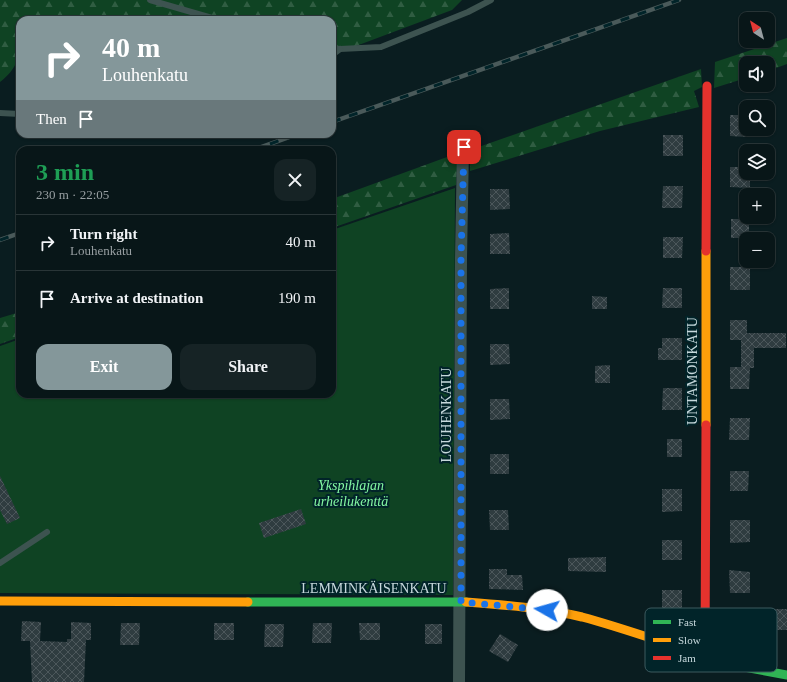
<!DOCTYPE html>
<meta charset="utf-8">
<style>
:root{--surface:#081618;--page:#162325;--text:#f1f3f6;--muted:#989fa2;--line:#293537;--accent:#84979a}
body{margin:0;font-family:"Times New Roman",serif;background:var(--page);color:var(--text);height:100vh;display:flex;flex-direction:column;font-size:15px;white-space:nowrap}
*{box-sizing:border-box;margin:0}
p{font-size:13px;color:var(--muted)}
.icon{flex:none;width:22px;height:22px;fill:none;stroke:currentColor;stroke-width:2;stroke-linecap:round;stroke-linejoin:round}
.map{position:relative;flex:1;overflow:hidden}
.side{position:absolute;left:16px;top:146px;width:320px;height:252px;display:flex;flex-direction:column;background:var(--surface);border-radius:12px;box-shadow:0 1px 3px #0004,0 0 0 1px var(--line)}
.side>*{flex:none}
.banner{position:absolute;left:16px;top:16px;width:320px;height:122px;border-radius:12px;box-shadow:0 1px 3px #0004,0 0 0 1px var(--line);background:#84979a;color:#fff;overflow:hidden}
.needle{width:26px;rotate:324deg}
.buttons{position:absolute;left:739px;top:12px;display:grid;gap:8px}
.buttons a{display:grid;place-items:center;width:36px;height:36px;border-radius:8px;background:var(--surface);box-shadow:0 1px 3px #0004,0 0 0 1px var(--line);font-size:20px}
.pin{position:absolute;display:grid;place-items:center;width:34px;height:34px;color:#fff;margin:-17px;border-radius:8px;box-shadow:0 2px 6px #0006}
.me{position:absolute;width:44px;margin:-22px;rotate:277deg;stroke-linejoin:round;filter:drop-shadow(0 0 3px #0008)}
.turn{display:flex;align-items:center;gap:14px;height:84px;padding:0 20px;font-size:18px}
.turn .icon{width:52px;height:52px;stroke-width:2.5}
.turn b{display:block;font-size:28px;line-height:34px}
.then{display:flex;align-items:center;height:38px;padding:0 20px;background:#0003;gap:8px;font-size:15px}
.round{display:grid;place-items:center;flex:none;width:42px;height:42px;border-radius:12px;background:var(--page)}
.overview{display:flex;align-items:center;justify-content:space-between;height:68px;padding:0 20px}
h1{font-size:24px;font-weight:700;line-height:30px;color:#1e9e55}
.cta{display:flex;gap:8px;margin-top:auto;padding:8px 20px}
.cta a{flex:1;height:46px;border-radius:12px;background:var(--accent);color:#fff;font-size:16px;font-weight:700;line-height:46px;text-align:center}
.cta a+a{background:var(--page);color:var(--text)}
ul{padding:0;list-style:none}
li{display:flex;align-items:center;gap:12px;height:56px;padding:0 20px;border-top:1px solid var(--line)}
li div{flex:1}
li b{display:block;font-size:15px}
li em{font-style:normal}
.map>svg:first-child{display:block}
.green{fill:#0f4323}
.forest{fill:url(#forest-firs)}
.building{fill:url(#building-cross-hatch)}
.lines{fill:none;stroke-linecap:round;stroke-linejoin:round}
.lane{stroke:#3d5350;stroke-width:6}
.street{stroke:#3d5350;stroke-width:12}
.fast{stroke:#30b455;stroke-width:9}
.slow{stroke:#ff9f0a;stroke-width:9}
.jam{stroke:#e5322d;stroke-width:9}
.rail-casing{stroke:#4a5a5a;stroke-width:4.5}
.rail{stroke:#012429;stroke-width:3;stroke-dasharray:9;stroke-linecap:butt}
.route{stroke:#1a73e8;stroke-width:7;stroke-dasharray:0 12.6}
.labels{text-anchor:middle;stroke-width:4;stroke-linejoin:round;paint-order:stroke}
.street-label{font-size:14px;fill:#c6d8dc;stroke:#012429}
.park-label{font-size:14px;font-style:italic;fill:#83f6a2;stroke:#012429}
.key{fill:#012429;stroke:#3c5a5f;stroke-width:1}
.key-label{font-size:11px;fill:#c6d8dc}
</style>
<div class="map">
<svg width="787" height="682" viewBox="0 0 787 682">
<defs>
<pattern id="forest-firs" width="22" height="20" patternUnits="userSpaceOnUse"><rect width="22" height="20" fill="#0f4323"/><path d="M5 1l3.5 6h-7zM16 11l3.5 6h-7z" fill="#305d42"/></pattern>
<pattern id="building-cross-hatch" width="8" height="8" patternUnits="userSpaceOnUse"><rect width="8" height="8" fill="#2f3c40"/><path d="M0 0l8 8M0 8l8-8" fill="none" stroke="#4c575b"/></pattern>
</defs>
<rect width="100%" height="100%" fill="#0a1d20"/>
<path class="green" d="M455,188l-2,407 -453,-2v-247l20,-7v55h312v-164z"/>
<g class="forest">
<path d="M0,0h462l-10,10 -120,45v-35h-312c0,27 4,43 -20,62z"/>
<path d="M787,38v26l-19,7v-8h-22v15l-32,10 1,-26z"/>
<path d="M701,69l1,18 -8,4 5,16 -99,24 -130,40v-21z"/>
<path d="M458,153l-2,32 -124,43v-29z"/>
<path d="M20,312v25l-20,7v-26z"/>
</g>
<g class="building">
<path d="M730,115h16v22l-16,-1z"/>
<rect x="663" y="135" width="20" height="21"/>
<path d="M730,167h16v6h4v15l-20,-1z"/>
<path d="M663,186h20l-1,22h-20z"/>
<path d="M490,189h19l1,20 -20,1z"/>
<rect x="731" y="219" width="18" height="19"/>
<path d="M509,233l1,21h-20v-20z"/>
<path d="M663,237h20l-1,21h-19z"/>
<rect x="730" y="267" width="20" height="23"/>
<path d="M509,288v21h-19v-20z"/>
<path d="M663,288h19v20h-20z"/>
<path d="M592,296l15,1v12h-15z"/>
<path d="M730,320h17v13h39v15h-32v20h-4l-1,21h-19v-22h11v-27h-11z"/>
<path d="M662,338h20v22h-24v-12h4z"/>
<path d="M490,344h19l1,20 -20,1z"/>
<path d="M610,365v18h-15v-17z"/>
<path d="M663,388h19v22h-20z"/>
<path d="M490,399h19l1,20 -20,1z"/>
<path d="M730,418h20l-1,22h-20z"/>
<rect x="667" y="439" width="15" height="18"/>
<rect x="490" y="454" width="19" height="20"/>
<path d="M730,471h19l-1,20h-18z"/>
<path d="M0,476l20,42 -13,6 -7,-14z"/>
<path d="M662,489h20v22l-20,1z"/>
<path d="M301,509l5,15 -42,14 -5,-15z"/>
<path d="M489,510h19l1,20h-19z"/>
<path d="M730,520h20v22l-20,1z"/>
<rect x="662" y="540" width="20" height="20"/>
<path d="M606,557v15l-38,-1v-13z"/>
<path d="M489,569h18v6h15l1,15 -34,-1z"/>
<path d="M729,570l21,2v21h-20z"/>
<rect x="662" y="590" width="20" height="22"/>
<path d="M742,609h45v21h-37v19h-19l-1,-22h12z"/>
<path d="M22,621l19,1 -1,19 27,1v-3h4v-17l20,1v17h-5l-2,42h-52l-2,-41h-9z"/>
<path d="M121,623h19l-1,22h-19z"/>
<rect x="214" y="623" width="20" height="17"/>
<path d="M313,623h19l-1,20h-19z"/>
<path d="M359,623h21v17h-20z"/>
<path d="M265,624h19l-1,23h-19z"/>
<rect x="425" y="624" width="17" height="20"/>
<path d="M500,634l18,11 -10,17 -19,-11z"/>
</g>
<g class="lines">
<g class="lane">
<path d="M150,0l69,20"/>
<path d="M332,48l8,1 41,-2 87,-35 23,-12"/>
<path d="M332,55l8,-6"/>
<path d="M0,113l20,1"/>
<path d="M0,563l47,-31"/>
</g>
<path class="street" d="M459,682l2,-424 2,-111"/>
<g class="fast">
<path d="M248,602h218"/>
<path d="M684,649l55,17 48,9"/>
</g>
<g class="slow">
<path d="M706,425v-174"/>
<path d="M0,601l248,1"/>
<path d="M466,602c39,3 78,6 116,15 34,9 68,21 102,32"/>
</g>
<g class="jam">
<path d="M706,251l1,-165"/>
<path d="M705,656l1,-231"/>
</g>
<defs>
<g id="rail">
<path d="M332,122l347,-122"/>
<path d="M253,150l45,-16"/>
<path d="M0,240l20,-7"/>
</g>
</defs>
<use href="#rail" class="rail-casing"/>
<use href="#rail" class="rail"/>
</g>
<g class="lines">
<path class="route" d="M464,147l-3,111v344l86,8"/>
</g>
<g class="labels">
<g class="street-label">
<text transform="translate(692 371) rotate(-90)" y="5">UNTAMONKATU</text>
<text transform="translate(446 415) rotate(-90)" y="5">LOUHENKATU</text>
<text x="374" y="593">LEMMINKÄISENKATU</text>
</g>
<g class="park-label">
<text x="351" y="490">Ykspihlajan<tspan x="351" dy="16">urheilukenttä</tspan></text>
</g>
</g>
<rect x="645" y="608" width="132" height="64" rx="6" class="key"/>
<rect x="653" y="620" width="18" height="4" fill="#30b455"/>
<rect x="653" y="638" width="18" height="4" fill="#ff9f0a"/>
<rect x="653" y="656" width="18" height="4" fill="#e5322d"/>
<g class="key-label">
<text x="678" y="626">Fast</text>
<text x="678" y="644">Slow</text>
<text x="678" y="662">Jam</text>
</g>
</svg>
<div class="buttons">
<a><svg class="needle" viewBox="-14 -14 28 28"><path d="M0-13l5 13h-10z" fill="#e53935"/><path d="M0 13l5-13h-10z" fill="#989fa2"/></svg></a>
<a><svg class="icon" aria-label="sound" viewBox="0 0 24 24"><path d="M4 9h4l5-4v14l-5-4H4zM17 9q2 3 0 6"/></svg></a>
<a><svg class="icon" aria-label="search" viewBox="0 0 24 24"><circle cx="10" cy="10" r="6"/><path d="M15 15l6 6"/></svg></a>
<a><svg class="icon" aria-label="layers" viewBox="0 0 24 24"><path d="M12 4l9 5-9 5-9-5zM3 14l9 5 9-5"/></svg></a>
<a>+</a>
<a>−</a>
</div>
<div class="pin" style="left:464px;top:147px;background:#d93025"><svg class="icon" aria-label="arrive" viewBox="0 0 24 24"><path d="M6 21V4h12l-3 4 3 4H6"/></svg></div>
<svg class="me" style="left:547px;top:610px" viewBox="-20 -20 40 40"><circle r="19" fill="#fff"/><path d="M0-13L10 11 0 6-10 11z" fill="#1a73e8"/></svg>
<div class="banner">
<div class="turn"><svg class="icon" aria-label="right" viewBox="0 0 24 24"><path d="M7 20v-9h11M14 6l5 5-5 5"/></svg><div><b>40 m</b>Louhenkatu</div></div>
<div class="then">Then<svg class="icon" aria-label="arrive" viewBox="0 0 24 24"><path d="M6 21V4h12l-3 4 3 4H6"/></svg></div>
</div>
<section class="side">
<div class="overview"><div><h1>3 min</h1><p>230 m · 22:05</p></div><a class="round"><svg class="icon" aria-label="close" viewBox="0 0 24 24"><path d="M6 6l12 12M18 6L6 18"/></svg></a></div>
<ul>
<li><svg class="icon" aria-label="right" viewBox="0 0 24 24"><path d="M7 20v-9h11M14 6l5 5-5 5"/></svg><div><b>Turn right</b><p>Louhenkatu</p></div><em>40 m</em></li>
<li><svg class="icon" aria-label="arrive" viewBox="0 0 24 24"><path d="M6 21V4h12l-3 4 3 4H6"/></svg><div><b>Arrive at destination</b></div><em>190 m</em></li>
</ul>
<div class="cta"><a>Exit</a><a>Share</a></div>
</section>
</div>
